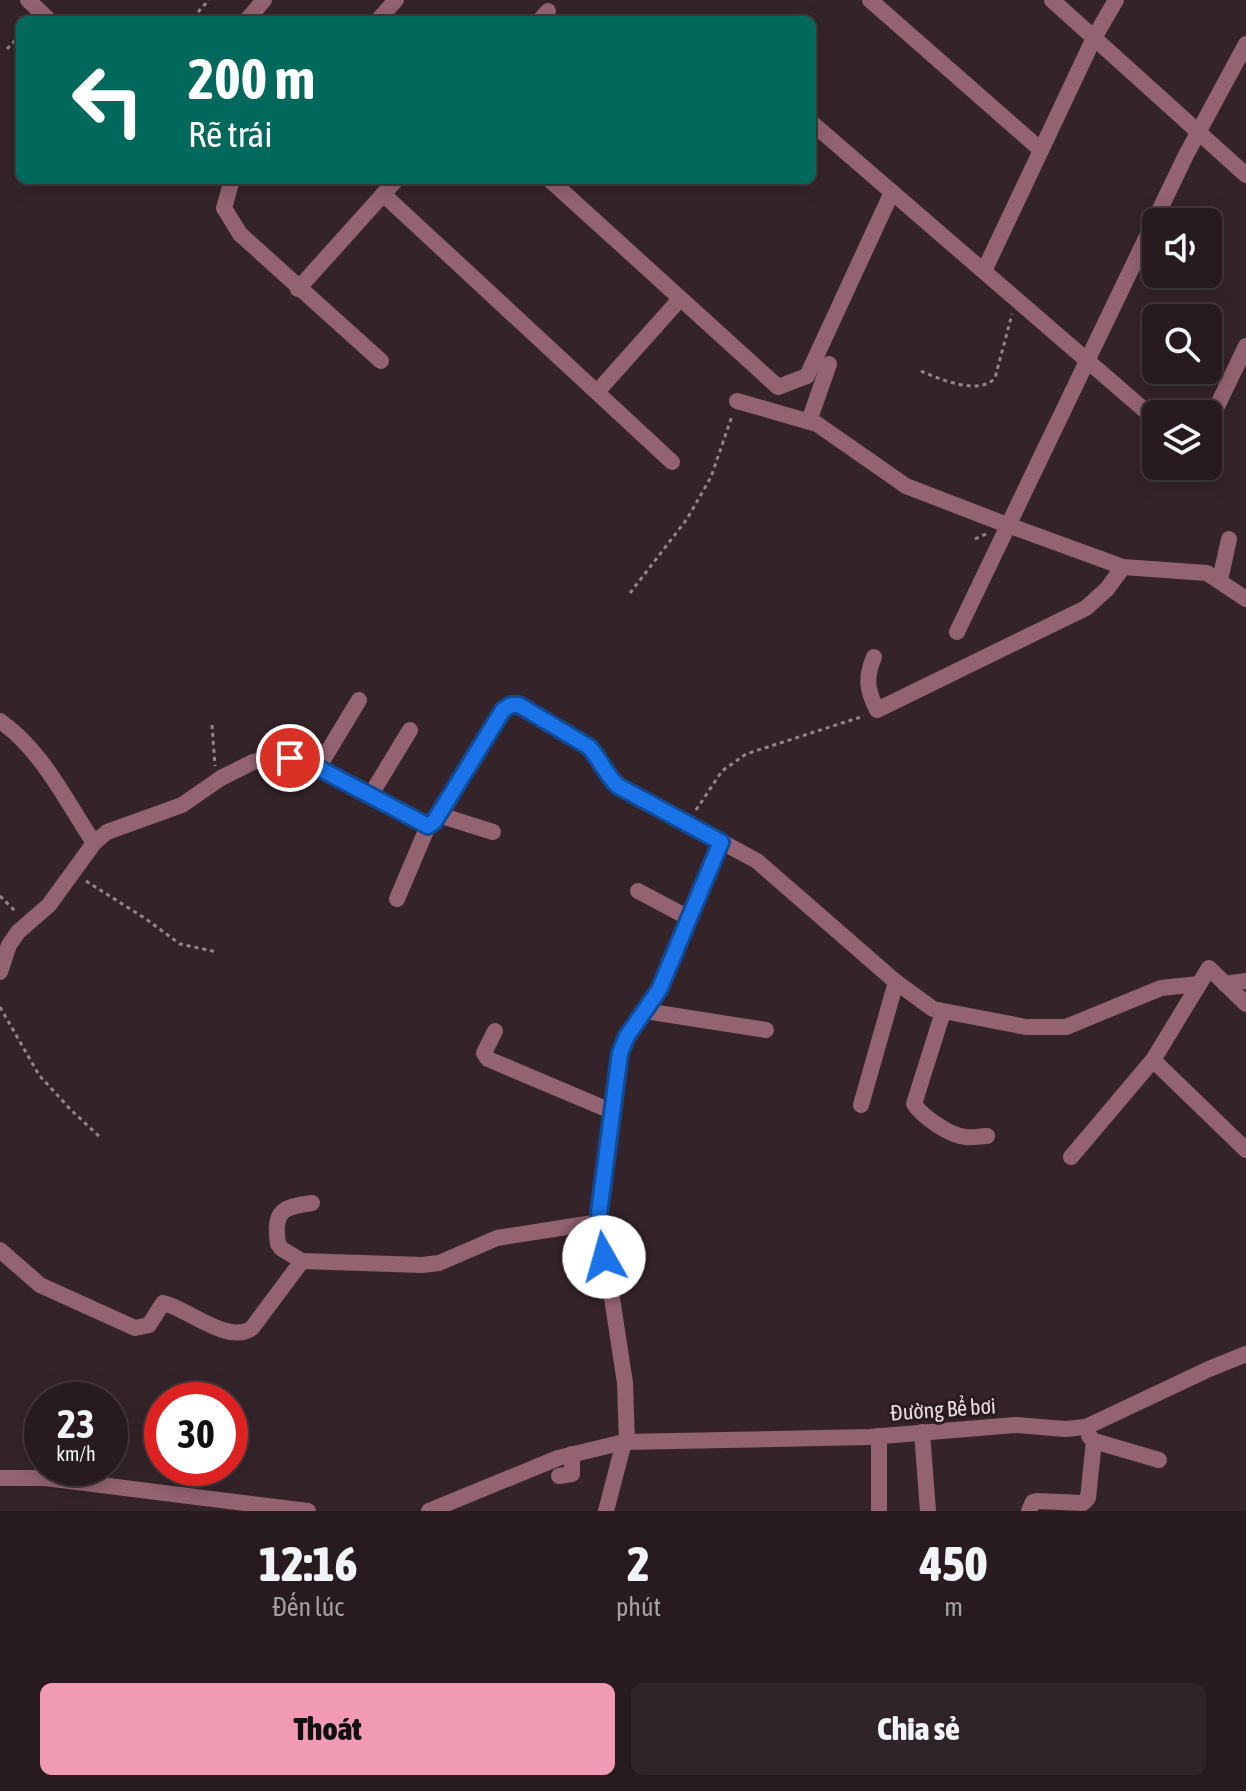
<!DOCTYPE html>
<html lang="vi">
<meta charset="utf-8">
<style>
:root{--surface:#271b1f;--page:#2f2428;--text:#f1f3f6;--muted:#a4a1a4;--line:#43393d;--accent:#f09ab4}
body{margin:0;font-family:"Asap Condensed",sans-serif;background:var(--page);color:var(--text);height:100vh;display:flex;flex-direction:column;font-size:30px;white-space:nowrap}
*{box-sizing:border-box;margin:0}
p{font-size:26px;color:var(--muted)}
.icon{flex:none;width:44px;height:44px;fill:none;stroke:currentColor;stroke-width:2;stroke-linecap:round;stroke-linejoin:round}
.map{position:relative;height:1511px;overflow:hidden}
.side{display:flex;flex-direction:column;background:var(--surface);flex:1}
.side>*{flex:none}
.hud{position:absolute;left:16px;top:16px;width:800px;height:168px;border-radius:12px;box-shadow:0 4px 20px #0003,0 0 0 2px var(--line);background:#00695c;color:#fff;overflow:hidden}
.buttons{position:absolute;left:1142px;top:208px;display:grid;gap:16px}
.buttons a{display:grid;place-items:center;width:80px;height:80px;border-radius:12px;background:var(--surface);box-shadow:0 4px 20px #0003,0 0 0 2px var(--line);font-size:40px}
.speed{position:absolute;left:24px;top:1382px;display:flex;gap:16px;font-size:40px;font-weight:700;text-align:center}
.speed>*{display:grid;place-content:center;width:104px;height:104px;border-radius:50%;background:var(--surface);box-shadow:0 4px 20px #0003,0 0 0 2px var(--line);line-height:1}
.speed small{font-size:20px;font-weight:400}
.speed .limit{border:12px solid #d22;background:#fff;color:#111}
.pin{position:absolute;display:grid;place-items:center;width:68px;height:68px;color:#fff;margin:-34px;border:4px solid #fff;border-radius:50%;box-shadow:0 2px 8px #0007}
.me{position:absolute;width:88px;margin:-44px;rotate:353deg;stroke-linejoin:round;filter:drop-shadow(0 0 6px #0008)}
.turn{display:flex;align-items:center;gap:28px;height:168px;padding:0 40px;font-size:36px}
.turn .icon{width:104px;height:104px;stroke-width:2.5}
.turn b{display:block;font-size:56px;line-height:68px}
.eta{display:flex;justify-content:space-evenly;align-items:center;height:136px;text-align:center}
.eta b{font-size:48px;font-weight:800;line-height:56px}
.primary-button{display:flex;gap:16px;margin-top:auto;padding:16px 40px}
.primary-button a{flex:1;height:92px;border-radius:12px;background:var(--accent);color:#111;font-size:32px;font-weight:800;line-height:92px;text-align:center}
.primary-button a+a{background:var(--page);color:var(--text)}
.map>svg:first-child{display:block}
.lines{fill:none;stroke-linecap:round;stroke-linejoin:round}
.path{stroke:#93868a;stroke-width:3;stroke-dasharray:4 4;stroke-linecap:butt}
.minor{stroke:#946371;stroke-width:16}
.route-casing{stroke:#114b97;stroke-width:20}
.route{stroke:#1a73e8;stroke-width:14}
.labels{text-anchor:middle;stroke-width:6;stroke-linejoin:round;paint-order:stroke}
.street-label{font-size:22px;fill:#e9dee1;stroke:#291b1f}
</style>
<div class="map">
<svg width="1246" height="1511" viewBox="0 0 1246 1511">
<rect width="100%" height="100%" fill="#342429"/>
<g class="lines">
<g class="path">
<path d="M198,12l11,-12"/>
<path d="M7,49l13,-14"/>
<path d="M921,371c18,8 58,25 74,7l17,-64"/>
<path d="M975,539l11,-5"/>
<path d="M630,593l57,-74 24,-42 21,-61"/>
<path d="M212,725l3,41"/>
<path d="M696,810l26,-39 24,-17 118,-38"/>
<path d="M86,881l60,38 34,25 37,8"/>
<path d="M0,896l17,17"/>
<path d="M0,1007l39,68 32,35 30,28"/>
</g>
<g class="minor">
<path d="M28,0l21,20"/>
<path d="M870,0l171,150"/>
<path d="M1052,0l194,175"/>
<path d="M247,20l17,-20"/>
<path d="M378,20l18,-20"/>
<path d="M540,20l8,-9"/>
<path d="M812,123l344,297"/>
<path d="M232,180l-8,28 16,26 141,127"/>
<path d="M550,180l228,207 29,-11 85,-184"/>
<path d="M383,194l289,268"/>
<path d="M984,271l110,-233 22,-38"/>
<path d="M298,289l98,-109"/>
<path d="M597,392l83,-93"/>
<path d="M737,401l80,23 89,62 96,37 121,44 84,6 39,26"/>
<path d="M809,421l20,-57"/>
<path d="M1208,425l38,-79"/>
<path d="M1220,580l9,-41"/>
<path d="M957,632l229,-477 60,-111"/>
<path d="M874,657c-9,21 -7,33 3,53l209,-102 21,-19 16,-22"/>
<path d="M0,721c42,29 66,80 94,122"/>
<path d="M318,768l41,-68"/>
<path d="M370,796l40,-66"/>
<path d="M439,815l54,17"/>
<path d="M638,891l51,27"/>
<path d="M397,899l31,-73 6,-4 69,-112 8,-5h8l70,42c11,12 16,28 29,39l139,75 139,121 37,27 93,18h40l95,-39 38,-4"/>
<path d="M0,972l9,-27 9,-13 31,-27 45,-62 13,-11 75,-27 39,-27 32,-16 17,-4h20l19,5 119,63"/>
<path d="M1225,984l21,-3"/>
<path d="M645,1011l121,19"/>
<path d="M943,1012l-29,92c9,13 36,32 52,33 7,1 14,-1 21,-1"/>
<path d="M495,1031l-11,22 4,6 123,52"/>
<path d="M1153,1060l93,90"/>
<path d="M861,1105l35,-123"/>
<path d="M1071,1157l82,-97 56,-92 37,36"/>
<path d="M0,1250l40,35 95,43 14,-3 14,-22c26,6 65,42 89,25l50,-67 -20,-12 -4,-5c-5,-34 5,-37 34,-41"/>
<path d="M302,1261l120,4 17,-2 58,-25 102,-16"/>
<path d="M922,1432l6,79"/>
<path d="M879,1436v75"/>
<path d="M1089,1436l5,5 65,19"/>
<path d="M627,1442l-2,-59 -26,-170 21,-160 7,-17 32,-46 62,-148"/>
<path d="M559,1476l13,-2v-20"/>
<path d="M0,1478h45l263,33"/>
<path d="M429,1511l129,-53 66,-16 246,-5 145,-12 50,4 21,-2 123,-58 37,-15"/>
<path d="M606,1511l18,-69"/>
<path d="M1029,1511l4,-9 4,-1 46,2 5,-5 6,-57"/>
</g>
</g>
<g class="lines">
<defs>
<path id="route" d="M290,758l19,5 119,63 6,-4 69,-112 8,-5h8l70,42c11,12 17,28 29,39l103,56 -62,148 -32,46 -7,17 -21,160 5,44"/>
</defs>
<use href="#route" class="route-casing"/>
<use href="#route" class="route"/>
</g>
<g class="labels">
<g class="street-label">
<text transform="translate(943 1409) rotate(-4)" y="8">Đường Bể bơi</text>
</g>
</g>
</svg>
<div class="buttons">
<a><svg class="icon" aria-label="sound" viewBox="0 0 24 24"><path d="M4 9h4l5-4v14l-5-4H4zM17 9q2 3 0 6"/></svg></a>
<a><svg class="icon" aria-label="search" viewBox="0 0 24 24"><circle cx="10" cy="10" r="6"/><path d="M15 15l6 6"/></svg></a>
<a><svg class="icon" aria-label="layers" viewBox="0 0 24 24"><path d="M12 4l9 5-9 5-9-5zM3 14l9 5 9-5"/></svg></a>
</div>
<div class="speed"><div>23<small>km/h</small></div><div class="limit">30</div></div>
<div class="pin" style="left:290px;top:758px;background:#d93025"><svg class="icon" aria-label="arrive" viewBox="0 0 24 24"><path d="M6 21V4h12l-3 4 3 4H6"/></svg></div>
<svg class="me" style="left:604px;top:1257px" viewBox="-20 -20 40 40"><circle r="19" fill="#fff"/><path d="M0-13L10 11 0 6-10 11z" fill="#1a73e8"/></svg>
<div class="hud">
<div class="turn"><svg class="icon" aria-label="left" viewBox="0 0 24 24"><path d="M17 20v-9H6M10 6l-5 5 5 5"/></svg><div><b>200 m</b>Rẽ trái</div></div>
</div>
</div>
<section class="side">
<div class="eta">
<div><b>12:16</b><p>Đến lúc</p></div>
<div><b>2</b><p>phút</p></div>
<div><b>450</b><p>m</p></div>
</div>
<div class="primary-button"><a>Thoát</a><a>Chia sẻ</a></div>
</section>
